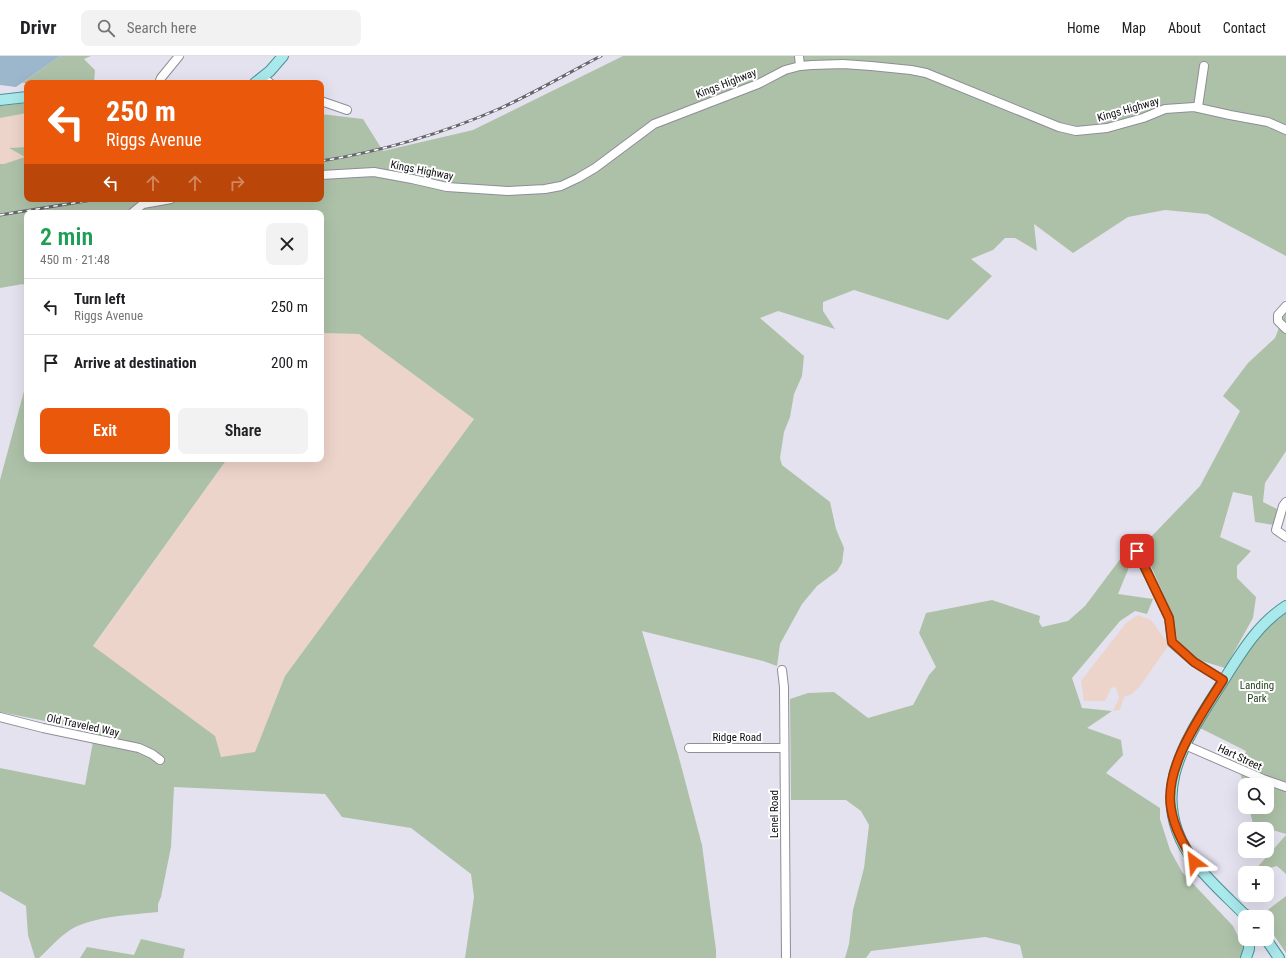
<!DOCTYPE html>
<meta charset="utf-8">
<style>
:root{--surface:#fff;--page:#f2f2f2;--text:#202124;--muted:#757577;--line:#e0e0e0;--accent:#ea580c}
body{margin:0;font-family:"Roboto Condensed",sans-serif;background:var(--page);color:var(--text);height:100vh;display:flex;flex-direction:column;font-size:15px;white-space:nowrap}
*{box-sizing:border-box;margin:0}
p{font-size:13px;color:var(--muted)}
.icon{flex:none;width:22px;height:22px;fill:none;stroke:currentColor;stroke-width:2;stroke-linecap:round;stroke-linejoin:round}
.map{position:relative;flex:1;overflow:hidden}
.sheet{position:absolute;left:24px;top:154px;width:300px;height:252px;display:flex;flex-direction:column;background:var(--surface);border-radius:8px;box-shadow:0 4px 16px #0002}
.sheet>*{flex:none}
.top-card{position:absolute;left:24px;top:24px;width:300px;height:122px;border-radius:8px;box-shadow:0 4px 16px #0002;background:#ea580c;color:#fff;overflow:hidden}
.fabs{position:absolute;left:1238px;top:722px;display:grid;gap:8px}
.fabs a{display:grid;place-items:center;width:36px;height:36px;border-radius:8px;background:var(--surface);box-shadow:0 4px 16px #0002;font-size:20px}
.pin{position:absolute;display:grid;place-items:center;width:34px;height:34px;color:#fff;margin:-17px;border-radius:8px;box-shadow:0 2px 6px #0006}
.me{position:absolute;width:44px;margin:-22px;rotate:330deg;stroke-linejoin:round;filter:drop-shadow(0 0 3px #0008)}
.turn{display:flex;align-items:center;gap:14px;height:84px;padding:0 16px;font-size:18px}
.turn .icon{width:52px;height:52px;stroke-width:2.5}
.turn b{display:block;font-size:28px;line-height:34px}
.lanes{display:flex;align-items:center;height:38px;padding:0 16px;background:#0003;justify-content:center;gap:20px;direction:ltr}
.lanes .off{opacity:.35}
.round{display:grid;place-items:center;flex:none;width:42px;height:42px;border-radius:8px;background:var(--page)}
.headline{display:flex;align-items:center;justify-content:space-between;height:68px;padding:0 16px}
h1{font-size:24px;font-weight:600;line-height:30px;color:#1e9e55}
.primary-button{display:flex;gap:8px;margin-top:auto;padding:8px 16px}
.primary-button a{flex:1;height:46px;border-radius:8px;background:var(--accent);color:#fff;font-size:16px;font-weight:600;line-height:46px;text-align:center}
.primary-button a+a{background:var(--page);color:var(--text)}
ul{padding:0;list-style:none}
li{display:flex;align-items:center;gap:12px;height:56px;padding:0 16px;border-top:1px solid var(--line)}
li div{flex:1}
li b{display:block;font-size:15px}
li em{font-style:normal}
header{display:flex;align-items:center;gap:24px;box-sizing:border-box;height:56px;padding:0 20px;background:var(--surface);border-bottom:1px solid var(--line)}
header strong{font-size:19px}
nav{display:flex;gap:22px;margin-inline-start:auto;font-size:14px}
.search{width:280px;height:36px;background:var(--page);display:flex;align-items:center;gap:10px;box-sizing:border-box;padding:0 14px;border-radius:8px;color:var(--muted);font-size:15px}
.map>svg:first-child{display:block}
.industrial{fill:#edd4cb}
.green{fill:#adc1a8}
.water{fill:#9cb6cc}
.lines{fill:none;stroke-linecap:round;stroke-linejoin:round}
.minor-casing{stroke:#8f8d98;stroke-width:10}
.major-casing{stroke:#4d9296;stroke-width:12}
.minor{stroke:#fff;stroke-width:8}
.major{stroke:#a9e8eb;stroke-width:10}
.rail-casing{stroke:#67656d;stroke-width:3}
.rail{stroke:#fff;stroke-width:1.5;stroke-dasharray:4.5;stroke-linecap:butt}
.route-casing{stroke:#983908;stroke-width:10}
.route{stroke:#ea580c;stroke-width:7}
.labels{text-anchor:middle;stroke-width:4;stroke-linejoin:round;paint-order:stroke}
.street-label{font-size:11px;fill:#0e0d11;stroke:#fff}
.park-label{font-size:11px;fill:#26441e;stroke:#fff}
</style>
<header>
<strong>Drivr</strong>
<div class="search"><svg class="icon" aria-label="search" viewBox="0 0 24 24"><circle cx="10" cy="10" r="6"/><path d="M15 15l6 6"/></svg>Search here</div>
<nav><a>Home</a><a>Map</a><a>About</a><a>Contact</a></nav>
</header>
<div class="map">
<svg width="1286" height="902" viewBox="0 0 1286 902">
<rect width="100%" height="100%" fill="#e4e2ef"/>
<g class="industrial">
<path d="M27,57v34l-17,1 16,9 -22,7h-4v-46z"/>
<path d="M321,277l38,1 115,85 -189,257 -30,77 -34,4 -128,-110 134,-188h94z"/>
<path d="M1138,559l13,5 18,25 -29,41 -8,8 -8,3 -4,13 -7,1 6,-13 -3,-11 -5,1 -6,13h-21l-3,-20 45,-58z"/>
</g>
<g class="green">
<path d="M60,0l5,2 1,-2h25l-7,3 11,11 -1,13h-72z"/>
<path d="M623,0h663v200l-79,-42 -42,-4 -37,7 -55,36 -39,-29 3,27 -22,-13h-10l-12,12 -22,9 21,17 -44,44 -94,-30 -31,12v9l12,18 -57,-18 -18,7 44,38 -2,20 -8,18 -4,23 -6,15 -4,26 2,7 48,37 6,27 8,19 -2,15 -5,8 -20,15 -15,18 -22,40 -3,22 -14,-5 -121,-30 36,123 24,91 14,105v8h-251l9,-61 -3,-23 -60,-46 -69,-11 -17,-23 -151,-7 -3,60 -10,50 -3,7v8c-26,3 -71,4 -92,21 -10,7 -18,17 -27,25h-4l-7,-23 -2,-29 -26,-15v-123l85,17 10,-54 -95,-19v-232l27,-100v79h200l-134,187 122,90 6,21 34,-5 30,-76 189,-257 -115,-85 -38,-1v-120h-294v75l-4,-4 -23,4v-124h4l21,-7 -16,-9 18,-1v52h294v-85l42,5 20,32 90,-21z"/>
<path d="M27,47v10l-27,5v-12z"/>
<path d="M1286,254v141l-21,32 -2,19 14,7 -3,16 -19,-3 -3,-26 -19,-4 -13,45 31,14 -14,15v12l19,19 -3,21 -28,50 -33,-10 -15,-19 -4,-23 -26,-59 3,-19 50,-52 40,-75 -17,-15 25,-33 27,-25z"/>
<path d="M1127,494l5,10 -14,34 35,5 -6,15 -12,-3 -15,10 -48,57 10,30 30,3 -25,17 34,12 2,15 -17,18 54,35v11l10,31 12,22 51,54 12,24 -5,8h-217l-3,-13 -35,-8 -114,14 -5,7h-21l4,-14 4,-34 11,-42 5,-43 -8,-14 -15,-11h-55l-1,-101 18,-6 26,-1 34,26 45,-13 16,-30 7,-8 -17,-34 7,-20 66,-13 48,16 -1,6 3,5 26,-6 17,-15z"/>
<path d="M1286,557v221l-33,-10 -4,-17h18v-22h-22v7l-5,-20 6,-21 -46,-23 18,-32 36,-52 13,-16z"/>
<path d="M1286,779v39l-9,-8 -24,6z"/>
<path d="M1286,840v57l-19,-28v-8h-6l-1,-1z"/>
<path d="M141,883l44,10 -2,9h-103l7,-11 47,8z"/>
</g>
<path class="water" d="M0,0h66l-1,2 -5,-2 -44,31 -16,-2z"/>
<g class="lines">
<defs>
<g id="minor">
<path d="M799,0l1,10"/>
<path d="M263,21l7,6"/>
<path d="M159,27l2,-5 18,-22"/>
<path d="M321,45l26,9"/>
<path d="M1198,51l6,-41"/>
<path d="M321,119l53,-3 38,7 35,8 61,4 37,-2 16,-3 17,-8 17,-10 59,-44 104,-40 27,-14 15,-4 12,-1 31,-1 28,2 40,4 15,3 133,54 17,4 31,-3 36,-10 22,-9 29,-2 36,8 38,7 18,8"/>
<path d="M132,157l11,-9 28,-5"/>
<path d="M1286,250l-8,9v6l8,8"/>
<path d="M1286,446l-3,4 -7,24 10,7"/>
<path d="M1137,495l32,67 3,25 22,19 29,18"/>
<path d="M782,614l2,17 2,271"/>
<path d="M0,661l43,11 96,20 13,6 8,6"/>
<path d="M1185,689l78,34 23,8"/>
<path d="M689,692h95"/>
</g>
<g id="major">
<path d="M255,27l15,-12 13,-15"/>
<path d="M0,44l27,-3"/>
<path d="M1249,861l-6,-4c-16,-16 -34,-32 -48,-50 -48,-64 -14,-116 23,-174 20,-31 37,-63 68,-83"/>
<path d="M1266,883l13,19"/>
<path d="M1246,902l3,-9v-10"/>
</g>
</defs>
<use href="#minor" class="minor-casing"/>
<use href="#major" class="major-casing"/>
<use href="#minor" class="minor"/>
<use href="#major" class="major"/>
<defs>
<g id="rail">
<path d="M321,105c62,-10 123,-28 180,-53 35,-16 67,-35 100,-52"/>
<path d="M0,159l98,-16"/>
</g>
</defs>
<use href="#rail" class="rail-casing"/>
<use href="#rail" class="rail"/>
</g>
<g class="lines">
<defs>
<path id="route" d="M1137,495l32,67 3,24 22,20 29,18c-21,34 -59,86 -52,128 3,20 13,37 23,54"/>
</defs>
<use href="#route" class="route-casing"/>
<use href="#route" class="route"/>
</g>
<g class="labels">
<g class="street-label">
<text transform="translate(726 27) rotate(-21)" y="4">Kings Highway</text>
<text transform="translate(1128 53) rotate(-16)" y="4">Kings Highway</text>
<text transform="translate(422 114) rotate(11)" y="4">Kings Highway</text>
<text transform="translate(83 669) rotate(12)" y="4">Old Traveled Way</text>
<text x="737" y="685">Ridge Road</text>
<text transform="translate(1240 701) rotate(25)" y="4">Hart Street</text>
<text transform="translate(774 758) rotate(-90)" y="4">Lenel Road</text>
</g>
<g class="park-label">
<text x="1257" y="633">Landing<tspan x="1257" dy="13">Park</tspan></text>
</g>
</g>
</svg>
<div class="fabs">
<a><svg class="icon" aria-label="search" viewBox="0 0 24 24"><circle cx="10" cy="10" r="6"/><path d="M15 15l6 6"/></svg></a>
<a><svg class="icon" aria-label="layers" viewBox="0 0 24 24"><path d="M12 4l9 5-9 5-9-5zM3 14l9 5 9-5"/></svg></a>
<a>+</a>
<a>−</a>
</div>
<div class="pin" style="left:1137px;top:495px;background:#d93025"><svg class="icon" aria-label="arrive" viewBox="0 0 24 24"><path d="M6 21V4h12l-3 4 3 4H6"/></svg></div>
<svg class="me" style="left:1194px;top:806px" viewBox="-20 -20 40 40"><path d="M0-17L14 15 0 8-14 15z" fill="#ea580c" stroke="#fff" stroke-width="4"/></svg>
<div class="top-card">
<div class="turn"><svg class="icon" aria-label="left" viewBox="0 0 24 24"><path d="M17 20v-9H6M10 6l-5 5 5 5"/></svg><div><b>250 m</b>Riggs Avenue</div></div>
<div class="lanes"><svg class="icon" aria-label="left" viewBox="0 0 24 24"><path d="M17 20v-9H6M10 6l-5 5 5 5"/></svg><svg class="icon off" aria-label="ahead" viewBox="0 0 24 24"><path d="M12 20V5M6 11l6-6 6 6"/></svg><svg class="icon off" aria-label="ahead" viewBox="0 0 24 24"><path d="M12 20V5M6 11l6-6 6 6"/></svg><svg class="icon off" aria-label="right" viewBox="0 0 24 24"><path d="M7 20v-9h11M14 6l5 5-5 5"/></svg></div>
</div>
<section class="sheet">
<div class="headline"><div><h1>2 min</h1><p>450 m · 21:48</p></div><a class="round"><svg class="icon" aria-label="close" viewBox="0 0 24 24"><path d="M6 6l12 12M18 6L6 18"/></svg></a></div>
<ul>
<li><svg class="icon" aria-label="left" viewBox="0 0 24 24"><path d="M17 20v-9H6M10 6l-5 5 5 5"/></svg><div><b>Turn left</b><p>Riggs Avenue</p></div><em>250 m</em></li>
<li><svg class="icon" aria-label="arrive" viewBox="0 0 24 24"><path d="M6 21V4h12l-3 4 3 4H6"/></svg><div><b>Arrive at destination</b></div><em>200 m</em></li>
</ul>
<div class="primary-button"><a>Exit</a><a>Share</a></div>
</section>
</div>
